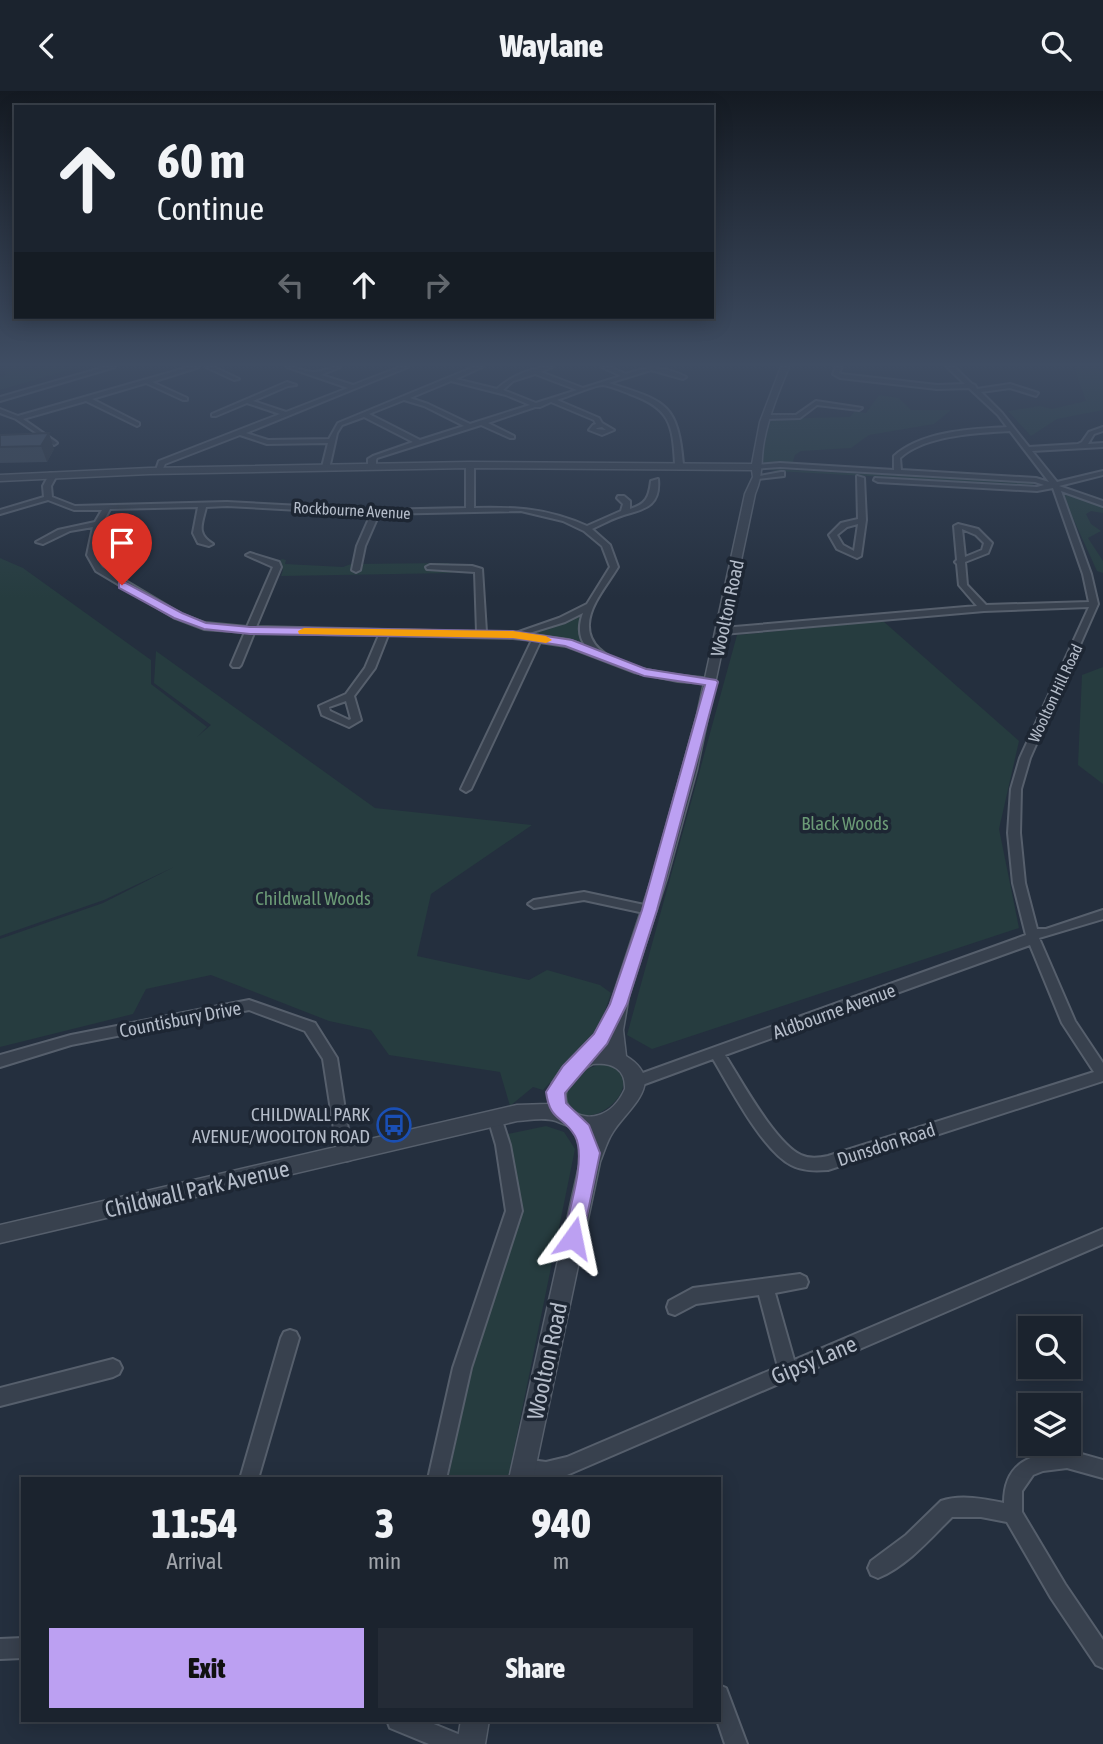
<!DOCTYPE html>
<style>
:root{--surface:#1b232e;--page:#242b36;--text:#f1f3f6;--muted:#a0a4aa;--line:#39404a;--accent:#bca0f2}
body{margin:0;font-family:"Asap Condensed",sans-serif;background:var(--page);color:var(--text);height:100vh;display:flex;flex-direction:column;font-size:26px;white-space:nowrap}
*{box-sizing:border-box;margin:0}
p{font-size:23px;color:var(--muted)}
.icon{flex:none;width:38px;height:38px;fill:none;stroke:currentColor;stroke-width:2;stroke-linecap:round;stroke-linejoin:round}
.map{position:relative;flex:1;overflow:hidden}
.side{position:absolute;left:21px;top:1386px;width:700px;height:245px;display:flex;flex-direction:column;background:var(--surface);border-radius:0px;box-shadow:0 4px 18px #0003,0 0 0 2px var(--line)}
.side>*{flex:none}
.top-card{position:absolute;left:14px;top:14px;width:700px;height:214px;border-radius:0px;box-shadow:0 4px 18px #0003,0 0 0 2px var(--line);background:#1b232e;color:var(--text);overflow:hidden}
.fabs{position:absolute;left:1018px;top:1225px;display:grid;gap:14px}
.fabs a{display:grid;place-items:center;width:63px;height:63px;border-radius:0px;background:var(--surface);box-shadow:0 4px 18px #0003,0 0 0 2px var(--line);font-size:35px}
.pin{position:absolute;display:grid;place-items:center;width:60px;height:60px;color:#fff;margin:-72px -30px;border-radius:50% 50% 50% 0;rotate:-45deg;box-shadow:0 0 7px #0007}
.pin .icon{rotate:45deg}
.me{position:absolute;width:77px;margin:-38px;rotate:12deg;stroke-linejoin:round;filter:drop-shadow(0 0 5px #0008)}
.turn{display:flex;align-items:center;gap:24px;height:147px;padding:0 28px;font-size:32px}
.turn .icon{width:91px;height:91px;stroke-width:2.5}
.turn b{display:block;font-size:49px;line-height:60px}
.lanes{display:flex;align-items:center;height:66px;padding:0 28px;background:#0003;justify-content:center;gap:35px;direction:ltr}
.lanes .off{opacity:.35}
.eta{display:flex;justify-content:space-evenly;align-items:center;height:119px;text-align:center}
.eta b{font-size:42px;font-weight:800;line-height:49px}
.primary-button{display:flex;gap:14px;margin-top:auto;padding:14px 28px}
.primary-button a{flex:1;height:80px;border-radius:0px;background:var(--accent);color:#111;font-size:28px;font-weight:800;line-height:80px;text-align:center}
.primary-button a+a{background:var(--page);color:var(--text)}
header{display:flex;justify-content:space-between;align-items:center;height:91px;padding:0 28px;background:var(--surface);font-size:32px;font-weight:800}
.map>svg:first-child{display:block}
.green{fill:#263c3f}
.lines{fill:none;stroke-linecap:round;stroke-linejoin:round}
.minor-casing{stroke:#565f6c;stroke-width:4}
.tertiary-casing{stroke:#565f6c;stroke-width:3}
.minor{fill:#38414e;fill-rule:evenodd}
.tertiary{fill:#38414e;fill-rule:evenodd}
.wall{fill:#3b4654}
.shaded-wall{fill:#303945}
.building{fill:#455162;stroke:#303945;stroke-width:2}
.route{fill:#bca0f2;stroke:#7a689d;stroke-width:2}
.slow{fill:#f59e0b}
.labels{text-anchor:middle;stroke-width:7;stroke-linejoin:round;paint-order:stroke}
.far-street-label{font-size:16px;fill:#b4bcc9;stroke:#1d2633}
.street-label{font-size:19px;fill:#b4bcc9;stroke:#1d2633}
.park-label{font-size:19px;fill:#6b9a76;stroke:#1d2633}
.poi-label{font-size:19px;fill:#b4bcc9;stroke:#1d2633;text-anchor:end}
.near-street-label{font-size:23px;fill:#b4bcc9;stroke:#1d2633}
</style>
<header><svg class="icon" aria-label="back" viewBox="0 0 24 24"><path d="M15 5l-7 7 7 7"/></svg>Waylane<svg class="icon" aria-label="search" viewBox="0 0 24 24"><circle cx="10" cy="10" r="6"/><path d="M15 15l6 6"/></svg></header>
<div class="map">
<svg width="1103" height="1653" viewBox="0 0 1103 1653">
<rect width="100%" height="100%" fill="#242f3e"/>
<g class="green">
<path d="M0,276h79l-79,23v-12l7,-4z"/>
<path d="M1074,276h29v43l-46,9 -26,17 -23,-25 32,-5 12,3 34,-8z"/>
<path d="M879,304l20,3 12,12h40l-17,14 -65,11 -18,13 -50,3 -6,4 -3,9 -33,-2 7,-43 84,-2 5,-6 11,2z"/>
<path d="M770,378l263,13v3l-258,-14z"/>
<path d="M1070,402l33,13v7l-12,-2 -5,3 5,10 10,7 -13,7 15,23v12l-6,-2 -35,-77z"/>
<path d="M0,467l23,10 128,92v24l56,43 -10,10 14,-12 -57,-42 2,-32 219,157 157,17 -101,69 -14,62 112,24 18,-10 53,15 11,8 -13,39 -55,58 -10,-3 -23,19 -10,-34 -111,-17 -18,-25 -42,-9 -118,-46 -65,14 -13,25 -133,33v-108l103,-36 71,-36 -70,33 -104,36z"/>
<path d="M282,468l4,1 -1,4 58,3 8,-3 98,-1v8l4,2 -172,3 2,-6 -6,-8z"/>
<path d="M590,515l-2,23 7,20 -79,-15 42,-12z"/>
<path d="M883,530l136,120 -20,88 20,99 -367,121 -25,-14 110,-400z"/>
<path d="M1103,576v117l-25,-19 4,-90z"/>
<path d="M601,973c58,10 -12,80 -34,38v-12l20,-21z"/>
<path d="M546,1035l18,6 11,17 -67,330h-60l24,-111 49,-157 -13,-77z"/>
</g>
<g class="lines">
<defs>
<g id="minor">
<path d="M105,276h10l-115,34v-4z"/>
<path d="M189,276h10l-47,15 35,16v2h-4l-37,-17 -54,16 47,24v2l-2,1 -51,-25 -63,18 33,23 1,1 -3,2 -38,-26 -16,-6v-4l18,7z"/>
<path d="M206,276h8l25,12 -5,1z"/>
<path d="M287,276c10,0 21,6 29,5 9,-1 15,-5 24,-5l-19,8 32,10 47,-18h8l-162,66 22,7 61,-1 9,-16 136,-56h8l-26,12 41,10c14,-13 35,-22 55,-22l-11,5 42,16 38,-12 -19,-9h8l16,7c24,-8 38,-8 60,3l-3,2 -32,-9 -42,13c55,18 69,19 74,81l-4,2 -4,-2c-2,-40 -5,-56 -45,-70 -8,-3 -19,-8 -27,-9 -9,0 -36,12 -46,15l42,18 3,5 12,7 -12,5 -13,-5 4,-5 3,-1 -2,-4 -43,-18 -11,5h-5l-47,16 26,13v2h-4l-29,-13 -104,33 -1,2v7l-4,2 -4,-2v-8l5,-3 40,-14 -49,-25 -22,8 -5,8 -8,36 -7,-2 6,-24 -61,1 -27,-9 -75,29 -4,9h-6l4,-12 121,-47 -33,-11 -31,13h-4v-2l75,-32 9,3 -8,1 -35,15 33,11 62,-24zM535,283l42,16 -41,13 -33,-13 10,-9zM451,290l55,14 24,10 -60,19 -42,-20 -18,-6zM404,309l20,6 40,20 -44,14 -51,-26zM602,336l4,3 -10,-1 1,-1z"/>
<path d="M836,276h6l-3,6 2,1 96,11 28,-1 -18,-17h7l18,17 3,1 2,4 33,-5 28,9 -2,3 -26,-8 -29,4 21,21 27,34 49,-3 4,-2 7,-10 14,-5v4l-9,3 -6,10 15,-1v4l-71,4 25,31 46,-11v4l-44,11 44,15v5l-42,-15 30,83 7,30 -68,154 -9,31 -1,44 5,50 12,46h9l57,-19v9l-64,19 36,83 28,42v18l-275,89c-13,1 -25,1 -37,-5 -29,-15 -61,-78 -78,-106l-79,29 -5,-2 -2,-4 2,-4 397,-143 -13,-52 -5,-50 3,-44 9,-31 69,-151 -105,4 -261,23 -5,-3 5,-3 254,-22 -18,-21 -2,-21 -2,-2 2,-2 -3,-34 4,-2 20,5 14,14 -4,10 -23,9 2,23 19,20 103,-3 -6,-28 -30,-86 -16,3 -159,-9 -4,-2 1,-2 162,9 7,-2 -9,-3 -255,-15 -28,2v-4h3l25,-2 114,7v-14c28,-25 77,-27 113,-29l-9,-12 -29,-27 -32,1 -97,-11 -7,-4zM1010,340l39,51 -13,-4 -135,-8 -1,-12c25,-23 77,-25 110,-27zM962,438l14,6 8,8 -2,7 -17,7zM1030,854l32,78 32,49 -266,84c-9,2 -19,3 -27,-1 -26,-12 -60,-75 -76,-100z"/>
<path d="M816,310l46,7 -3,2 -42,-5 -17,13 -33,1 -3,-2 3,-2h29z"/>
<path d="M470,372l4,2v43c43,-1 72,0 113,18l34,-15 2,-7 -6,-6 1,-2h6l6,5v8c16,-5 19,-11 21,-28l7,-2c3,31 -18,30 -40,38 -9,3 -17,8 -26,12l18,16 8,22c-10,17 -28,37 -29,57 -3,47 91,51 123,55l5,3 -2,2 -37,-3 -44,-9 -68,-26 -26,-4 -69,147 -5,3 -5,-3 71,-149 -19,-2 -125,-3 -13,33 -21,28 7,24 -12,7 -27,-12 -3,-9 27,-12 19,-26 14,-33 -125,-2 -13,32 -2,2h-6l-2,-2 14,-33 -41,-3 -29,-11 -79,-47 -9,-16 6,-28 -23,4 -27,13 -7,-2 22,-12 37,-8 7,-12h-28l-26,-10 -48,14v-4l44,-13 -1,-11 7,-13h3l4,2 -6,11 1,11 23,9 152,-4 149,8 90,-2v-43zM227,415l144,8 -14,32 -5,24 4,2 4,-2 5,-24 14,-32 142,-3 42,10 21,10 18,15 8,21 -23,37 -28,14 -43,15 -30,-1 -4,-63 -10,-3 -42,-1 -4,2 1,2 48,3 2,60 -221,-5 25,-60 -2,-5 -29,-9 -4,2 27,12 -26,60 -42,-4 -24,-9 -79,-47 -7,-12 7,-31 8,-15 88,-2 -5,26 5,10 11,3 4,-2c-17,-11 -11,-19 -7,-37zM583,522c-4,11 -5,24 3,33l-18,-6 -42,-6 39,-12zM346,610l5,18 -2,1 -19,-9 -1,-4z"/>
<path d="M781,381h3v4l-26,3 -4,-2z"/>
<path d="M857,385l7,2 2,42 -5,36 -4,2 -20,-9 -8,-14 12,-12 17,-4zM858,433l-4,27 -11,-6 -6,-10 10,-8z"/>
<path d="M584,801l65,14 6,4 -6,4 -65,-14 -50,8 -6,-4 6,-4z"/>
<path d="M249,909l66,23 22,35 15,97 -2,5 -5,1 -5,-1 -2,-5 -15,-96 -18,-28 -56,-21 -178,35 -71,22v-12l71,-20z"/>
<path d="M495,1021l5,2 10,31 12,66 -51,157 -25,111h-18l25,-111 53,-157 -10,-66 -8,-27 2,-4z"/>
<path d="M1103,1138v15l-536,231c-17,4 -34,6 -51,0l-2,-7 2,-7 7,-2 23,3 21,-5 211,-90 -19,-72 -63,9 -21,11 -6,-2 -2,-6 2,-6 24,-13 107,-14 6,3 2,5 -2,5 -31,6 19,67z"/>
<path d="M290,1239l6,2 3,6 -41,141h-18l41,-141 3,-6z"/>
<path d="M113,1268l6,3 3,6 -3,6 -6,3 -113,29v-18z"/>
<path d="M1067,1359l36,10v18l-36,-10 -24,3 -10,4 -11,16v21l43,72 38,56v28l-7,-3 -45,-67 -44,-76 -26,-5h-29c-22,22 -45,49 -74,61l-7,-3 -3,-7 3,-7 35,-26 35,-34c19,-7 44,-2 63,2 0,-42 28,-49 63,-53z"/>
<path d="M23,1547v20l-23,1v-20z"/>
<path d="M719,1594l7,3 21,56h-22l-8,-24h2z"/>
<path d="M387,1629h37l39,16 3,8h-37l-39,-16z"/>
</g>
<g id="tertiary">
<path d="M781,276h8c-10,24 -20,48 -25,74 -4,21 0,32 -9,53l-58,275 -30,109 -38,117 -6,35 3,26c42,26 2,52 -13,76 -6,9 -9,20 -13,30l-67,317h-24l71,-317 13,-30c-15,0 -24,-6 -37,-11 -12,-4 -26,-1 -39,0l-517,122v-18l517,-120 31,-1 4,-21 10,-15 33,-34 13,-23 44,-133 45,-163 48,-221 8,-17 -1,-7 -283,-2 -320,6 -149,7v-6l149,-7 320,-6 283,2 8,-42zM593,973c19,-2 33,5 32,25 -27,59 -98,10 -32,-25z"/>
<path d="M461,1629h28l-4,24h-28z"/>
</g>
</defs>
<use href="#minor" class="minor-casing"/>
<use href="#tertiary" class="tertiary-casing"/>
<use href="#minor" class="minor"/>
<use href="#tertiary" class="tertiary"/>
</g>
<path class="wall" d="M0,344l54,14 -7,13 -47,1z"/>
<path class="shaded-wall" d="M49,342l5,16 -7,13 -6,-16z"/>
<path class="building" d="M49,342l-8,13 -41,1v-12z"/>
<linearGradient id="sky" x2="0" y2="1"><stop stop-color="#141a22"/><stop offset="0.54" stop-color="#3f4d63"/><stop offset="1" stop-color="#3f4d63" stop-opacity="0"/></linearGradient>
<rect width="1103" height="507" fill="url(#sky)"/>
<path class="route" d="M119,492h7l56,30 24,10 44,4 263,4 59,9 74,29 70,11 2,2 -61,228 -30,94 -20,40 -42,49 1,10 23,22 11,28 -19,92 -8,3 -7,-3 -3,-7c5,-24 24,-80 12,-102 -12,-21 -25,-14 -29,-44l17,-26 31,-32 16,-30 32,-94 63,-225 -61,-9 -79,-30 -52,-8 -263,-4 -46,-5 -30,-11 -55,-30z"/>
<path class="slow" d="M304,537l209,3 33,5 6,4 -6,3 -33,-5 -214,-4 -1,-3z"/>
<defs>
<symbol id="bus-ring" viewBox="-11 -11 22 22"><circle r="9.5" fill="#1d2633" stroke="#1a4fb4" stroke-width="1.5"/><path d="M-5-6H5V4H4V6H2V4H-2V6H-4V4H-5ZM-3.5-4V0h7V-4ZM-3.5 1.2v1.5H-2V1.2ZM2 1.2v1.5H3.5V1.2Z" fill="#1a4fb4"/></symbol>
</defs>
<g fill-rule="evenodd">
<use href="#bus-ring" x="375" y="1015" width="38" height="38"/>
</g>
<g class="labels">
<g class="far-street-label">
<text transform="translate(352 419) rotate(3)" y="6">Rockbourne Avenue</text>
<text transform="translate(1055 602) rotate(-65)" y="6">Woolton Hill Road</text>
</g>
<g class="street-label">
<text transform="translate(727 517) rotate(-78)" y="7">Woolton Road</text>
<text transform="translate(834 920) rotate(-20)" y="7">Aldbourne Avenue</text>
<text transform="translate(180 928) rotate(-11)" y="7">Countisbury Drive</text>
<text transform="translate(886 1053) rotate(-18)" y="7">Dunsdon Road</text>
</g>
<g class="park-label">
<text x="845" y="739">Black Woods</text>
<text x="313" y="814">Childwall Woods</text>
</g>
<g class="poi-label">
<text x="370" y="1030">CHILDWALL PARK<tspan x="370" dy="22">AVENUE/WOOLTON ROAD</tspan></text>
</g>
<g class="near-street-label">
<text transform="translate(197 1098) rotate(-13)" y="8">Childwall Park Avenue</text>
<text transform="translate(814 1269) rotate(-23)" y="8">Gipsy Lane</text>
<text transform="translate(547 1270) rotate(-78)" y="8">Woolton Road</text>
</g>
</g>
</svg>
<div class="fabs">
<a><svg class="icon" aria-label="search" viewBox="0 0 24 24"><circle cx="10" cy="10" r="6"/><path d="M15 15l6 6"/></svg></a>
<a><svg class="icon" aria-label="layers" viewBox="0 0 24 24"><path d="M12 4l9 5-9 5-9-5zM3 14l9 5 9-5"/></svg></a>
</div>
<div class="pin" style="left:122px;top:494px;background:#d93025"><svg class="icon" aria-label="arrive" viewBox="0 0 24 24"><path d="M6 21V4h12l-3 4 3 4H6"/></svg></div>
<svg class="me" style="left:573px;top:1147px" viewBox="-20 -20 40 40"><path d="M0-17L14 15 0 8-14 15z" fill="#bca0f2" stroke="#fff" stroke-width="4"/></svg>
<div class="top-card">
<div class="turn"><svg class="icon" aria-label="ahead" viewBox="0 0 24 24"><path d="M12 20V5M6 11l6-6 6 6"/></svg><div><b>60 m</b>Continue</div></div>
<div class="lanes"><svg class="icon off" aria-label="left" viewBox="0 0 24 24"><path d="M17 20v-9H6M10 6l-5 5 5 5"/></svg><svg class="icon" aria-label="ahead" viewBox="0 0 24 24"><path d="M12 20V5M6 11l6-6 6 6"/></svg><svg class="icon off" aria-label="right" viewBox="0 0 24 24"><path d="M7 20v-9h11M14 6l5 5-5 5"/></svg></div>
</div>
<section class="side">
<div class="eta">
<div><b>11:54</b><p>Arrival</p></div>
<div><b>3</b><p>min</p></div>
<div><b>940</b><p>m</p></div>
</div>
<div class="primary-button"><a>Exit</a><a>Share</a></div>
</section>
</div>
